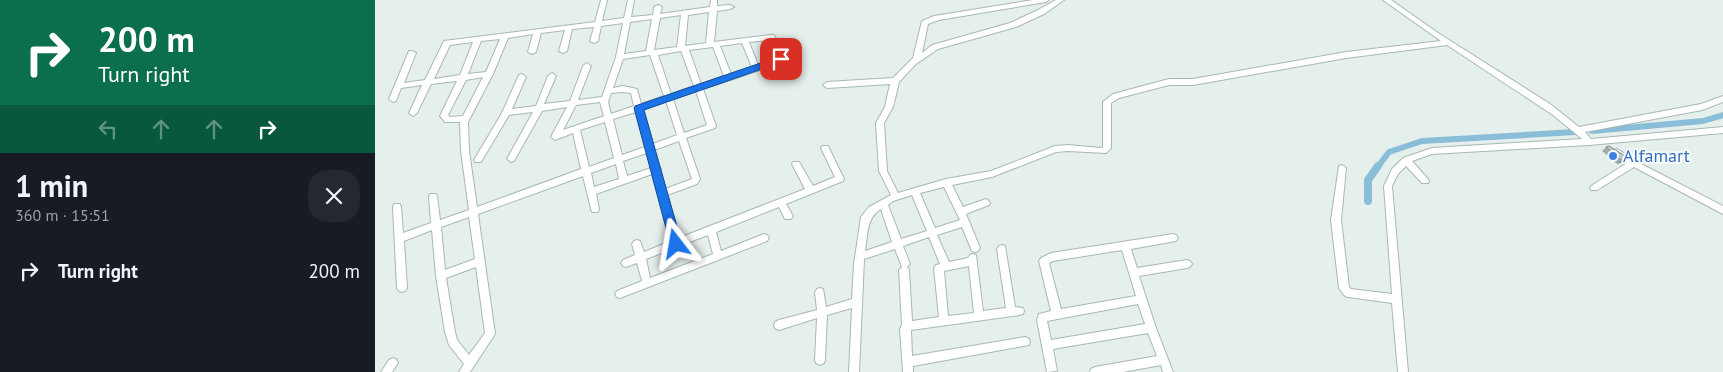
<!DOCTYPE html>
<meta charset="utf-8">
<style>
:root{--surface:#171b24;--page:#242831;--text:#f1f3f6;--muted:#9ea1a6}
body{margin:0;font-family:"PT Sans",sans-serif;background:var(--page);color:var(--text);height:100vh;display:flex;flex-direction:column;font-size:19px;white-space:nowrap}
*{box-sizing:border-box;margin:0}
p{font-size:16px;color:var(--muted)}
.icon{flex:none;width:28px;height:28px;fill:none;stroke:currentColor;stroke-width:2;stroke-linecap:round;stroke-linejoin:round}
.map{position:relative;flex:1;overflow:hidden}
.details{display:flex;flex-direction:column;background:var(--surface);width:375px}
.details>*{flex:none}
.top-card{background:#0b6e4f;color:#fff;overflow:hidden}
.pin{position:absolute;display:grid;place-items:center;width:42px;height:42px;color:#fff;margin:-21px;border-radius:10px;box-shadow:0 2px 8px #0006}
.me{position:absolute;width:55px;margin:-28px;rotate:346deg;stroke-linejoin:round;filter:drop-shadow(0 0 4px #0008)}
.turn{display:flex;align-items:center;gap:18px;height:105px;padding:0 15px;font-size:22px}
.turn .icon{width:65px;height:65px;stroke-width:2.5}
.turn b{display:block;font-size:35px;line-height:42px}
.lanes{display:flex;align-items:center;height:48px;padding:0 15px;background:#0003;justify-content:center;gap:25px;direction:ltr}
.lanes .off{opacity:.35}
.round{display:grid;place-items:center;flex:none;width:52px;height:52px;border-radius:20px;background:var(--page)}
.overview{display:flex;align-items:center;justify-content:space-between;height:85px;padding:0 15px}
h1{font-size:30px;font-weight:800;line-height:38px}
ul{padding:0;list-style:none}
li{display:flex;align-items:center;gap:15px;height:65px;padding:0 15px}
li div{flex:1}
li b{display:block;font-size:19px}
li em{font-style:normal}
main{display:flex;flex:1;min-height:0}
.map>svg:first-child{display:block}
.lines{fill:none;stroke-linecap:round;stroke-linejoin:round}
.canal-far1{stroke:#8abdd7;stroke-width:6}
.canal{stroke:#8abdd7;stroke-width:8}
.minor-casing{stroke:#a7b8b5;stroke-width:2}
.minor{fill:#fff;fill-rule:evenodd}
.wall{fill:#a0aeaa}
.shaded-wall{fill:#828d8b}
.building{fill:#bacac6;stroke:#828d8b}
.route{fill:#1a73e8;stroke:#114b97}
.shop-dot{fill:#3f7fe0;stroke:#f6fbf9;stroke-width:2}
.labels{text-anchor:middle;stroke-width:4;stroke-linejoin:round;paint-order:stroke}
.shop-label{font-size:18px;fill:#366cbe;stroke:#f6fbf9;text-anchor:start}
</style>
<main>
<section class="details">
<div class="top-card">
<div class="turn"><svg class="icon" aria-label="right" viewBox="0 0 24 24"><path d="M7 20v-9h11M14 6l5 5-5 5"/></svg><div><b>200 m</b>Turn right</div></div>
<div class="lanes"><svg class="icon off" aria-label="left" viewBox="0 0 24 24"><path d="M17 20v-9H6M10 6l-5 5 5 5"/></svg><svg class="icon off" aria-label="ahead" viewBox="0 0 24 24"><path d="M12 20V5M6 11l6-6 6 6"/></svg><svg class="icon off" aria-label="ahead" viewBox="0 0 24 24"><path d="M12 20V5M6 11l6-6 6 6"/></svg><svg class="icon" aria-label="right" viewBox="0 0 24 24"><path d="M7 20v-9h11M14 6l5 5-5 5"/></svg></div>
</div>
<div class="overview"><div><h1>1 min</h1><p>360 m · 15:51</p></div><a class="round"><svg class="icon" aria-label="close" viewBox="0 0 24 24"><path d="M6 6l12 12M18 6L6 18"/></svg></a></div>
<ul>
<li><svg class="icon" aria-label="right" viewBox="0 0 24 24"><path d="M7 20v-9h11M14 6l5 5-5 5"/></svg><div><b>Turn right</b></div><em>200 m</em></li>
</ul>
</section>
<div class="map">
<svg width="1348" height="372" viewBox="0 0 1348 372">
<rect width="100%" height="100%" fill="#e5efec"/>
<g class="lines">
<g class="canal-far1">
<path d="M1217,131l111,-10 20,-6"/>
<path d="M1002,168l12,-16 33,-11 153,-9"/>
</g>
<path class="canal" d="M993,201v-21l10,-14"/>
<defs>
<g id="minor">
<path d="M226,0h6l-5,21 22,-3 4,-18h6l-3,17 22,-2 1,-8 4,-2 4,2 -2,7 50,-7 1,-7h6v6l13,-1 4,2 -4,2 -13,2 -3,31 57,-7h3l12,22 -5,6 -78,26 13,37 -1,2 -29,10 14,41 -3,5 -30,11 12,43 126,-49 -13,-25 1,-2h6l14,24 22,-9 -14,-29 1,-2h6l16,33 -1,2 -57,23 7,12 -2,3h-6l-6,-12 -63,25 5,19 43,-17 3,1 2,3 -2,3 -147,57 -3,-1 -2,-3 2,-3 25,-10 -5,-18 -11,4 -3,-1 -2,-3 2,-3 12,-5 -3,-11 2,-3 3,-1 3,1 4,11 27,-11 -19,-67 -56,20 3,15 -1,3h-6l-1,-3 -8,-33 -105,38 17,120 -25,38h-11l5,-8 -15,-19 -4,-13 -9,-56 -4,-46 -28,11 3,47 -2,3 -3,1 -3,-1 -2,-3 -4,-81 1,-3h6l1,3 2,26 28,-10 -2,-27 1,-2h6l1,2 3,24 29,-10 -8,-59 -1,-29h-15l-5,-6 17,-35 -26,3 -14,29 -4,3 -4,-3 13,-28 -21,3 -5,13 -3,1 -4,-3 20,-48h3l4,2 -12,30 21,-3 19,-39 151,-19zM334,12l-3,31 -21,3 3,-31zM306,15l-4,32 -23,3 6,-32zM277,19l-6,32 -22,3 6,-32zM248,23l-7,34 -14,40 -24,3 13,-34 -4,-3 -4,3 -13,35 -26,3 12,-28 -4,-3 -4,3 -12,30 -24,3 14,-32 -4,-3 -3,1 -17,38 -28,47 1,2h6l28,-47 24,-3 -26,47 4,3 3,-1 28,-50 25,-4 -16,30 4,3 18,-7 8,36 -104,38 -8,-56 -1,-29 25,-48 15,-36 25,-4 -5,18 4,2 4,-2 5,-19 24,-3 -6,21 4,2 4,-2 5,-22 22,-2 -4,14 4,2 4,-2 3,-15zM125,39l-14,33 -18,2 13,-33zM394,40l9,17 -3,2 -17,6 -9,-23zM98,42l-13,33 -26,4 16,-34zM367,43l10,24 -21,7 -11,-28zM338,47l11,29 -23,8 -12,-34zM306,51l13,35 -23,8 -13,-39zM275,55l14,41 -23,8 -4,-15 -14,-3 -10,2 10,-29zM108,77l-20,39 -13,1 -2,-2 18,-35zM321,91l11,34 -23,8 -11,-34zM248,92l8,1 3,13 -23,8 -3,-12 3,-9zM291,101l11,34 -24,9 -10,-35zM225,102l4,14 -41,14 13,-25zM261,112l9,35 -23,8 -9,-36zM230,122l9,36 -25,9 -9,-37zM304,141l13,38 -27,10 -5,-18 1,-2 -2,-3 -5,-16zM272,153l4,15 -24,8 -4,-15zM241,164l3,15 -25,8 -3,-14zM94,217l6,42 -30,11 -4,-43zM333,235l5,19 -63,24 -4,-19zM101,267l9,66 -16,22 -12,-15 -2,-8 -9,-54z"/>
<path d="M658,0h16l-3,2 -107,18 -11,4 -6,29 10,-8 78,-22 28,-13 18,-10h8l-20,14 -28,13 -78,22 -22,15 -17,18 -6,25 -9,16 3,48 11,22 48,-14 45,-8 64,-25 13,-1 33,3 2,-1v-45l10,-8 56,-15h24l153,-27 95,-11 -58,-41h8l47,33 112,71 29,23 122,-23 22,-8v6l-21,8 -117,22 6,7 132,-12v6l-134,12 -157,9 -20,7 16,18 1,2 -1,2h-6l-16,-17 -8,8 -6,12 16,186h-10l-6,-69 -44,-6 -3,-1 -6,-8 -8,-68 8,-54 3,-1 4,3 -5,52 8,67 2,2 41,5 -8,-108 8,-17 11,-11 29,-10 150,-9 -29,-24 -106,-70 -101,13 -153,27h-24l-50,13 -8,5v45l-5,5 -38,-2 -12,1 -64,25 -40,8 11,22 23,-8 3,2 1,2 -1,2 -23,9 14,34 -2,3 -3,1 -3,-1 -10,-24 -25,8 12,27 19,-4 2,-3 3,-1 3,1 7,56 23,-3 -9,-59 2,-3 3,-1 3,1 10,61 8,1 1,3 -1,3 -4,1 -108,15 1,26 113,-19 4,2 1,3 -1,3 -116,21v6h-10l-3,-43 2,-4 -3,-55 3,-3 -7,-18 -31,10 -5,113h-10l3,-64 -25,7 -2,45 -1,3 -4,2 -4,-2 -1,-3 2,-42 -38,12 -4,-2 -1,-3 1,-3 4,-2 38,-10 -2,-18 2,-3 3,-1 3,1 3,18 26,-8 2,-35 7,-47 8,-10 22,-12 -12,-24 -3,-48 9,-16 5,-23 -63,4 -4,-3 4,-3 66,-4 20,-20 9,-37 12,-5zM569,187l16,33 -25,8 -15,-35zM537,195l15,36 -26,8 -13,-34 5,-4zM506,209l11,33 -27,9c3,-16 1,-33 16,-42zM554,237l11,27 -4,1 -2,3 5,49 -27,4 -3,-51 -2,-3 3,-3 -7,-18zM594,266l5,47 -26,3 -4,-45z"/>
<path d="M1242,149l28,17 78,40v8l-89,-47 -37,23h-6l-1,-2 1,-2 36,-23 -13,-9 -1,-2 1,-2z"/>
<path d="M798,234l3,1 2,3 -2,3 -45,8 6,19 50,-8 3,1 2,3 -2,3 -3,1 -48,8 17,52 17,44h-10l-2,-7 -38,7h-33l1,-3 4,-2 62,-11 -9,-23 -95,16 4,22 -10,1 -10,-52 2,-6 12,-3 -12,-50 2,-3 10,-5zM747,250l14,46 -75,13 -12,-46 4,-2zM763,304l7,20 -94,16 -4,-19z"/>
<path d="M18,358l4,2 1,3 -6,9h-11l8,-12z"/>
</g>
</defs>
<use href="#minor" class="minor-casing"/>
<use href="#minor" class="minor"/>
</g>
<path class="wall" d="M1231,147l17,15 -6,2 -15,-13z"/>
<path class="shaded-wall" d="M1252,157l-4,5 -6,2 4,-4z"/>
<path class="building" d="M1234,146l18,11 -6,3 -15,-13z"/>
<path class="route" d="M406,56l5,3 -1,2 -141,49 38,134 -2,3h-9l-37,-139 1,-2z"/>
<circle class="shop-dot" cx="1238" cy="156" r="5"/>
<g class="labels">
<g class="shop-label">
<text x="1248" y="162">Alfamart</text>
</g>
</g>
</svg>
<div class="pin" style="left:406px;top:59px;background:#d93025"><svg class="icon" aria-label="arrive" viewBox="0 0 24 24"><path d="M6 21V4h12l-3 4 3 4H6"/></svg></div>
<svg class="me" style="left:301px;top:244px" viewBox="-20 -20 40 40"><path d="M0-17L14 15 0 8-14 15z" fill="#1a73e8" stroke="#fff" stroke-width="4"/></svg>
</div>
</main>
